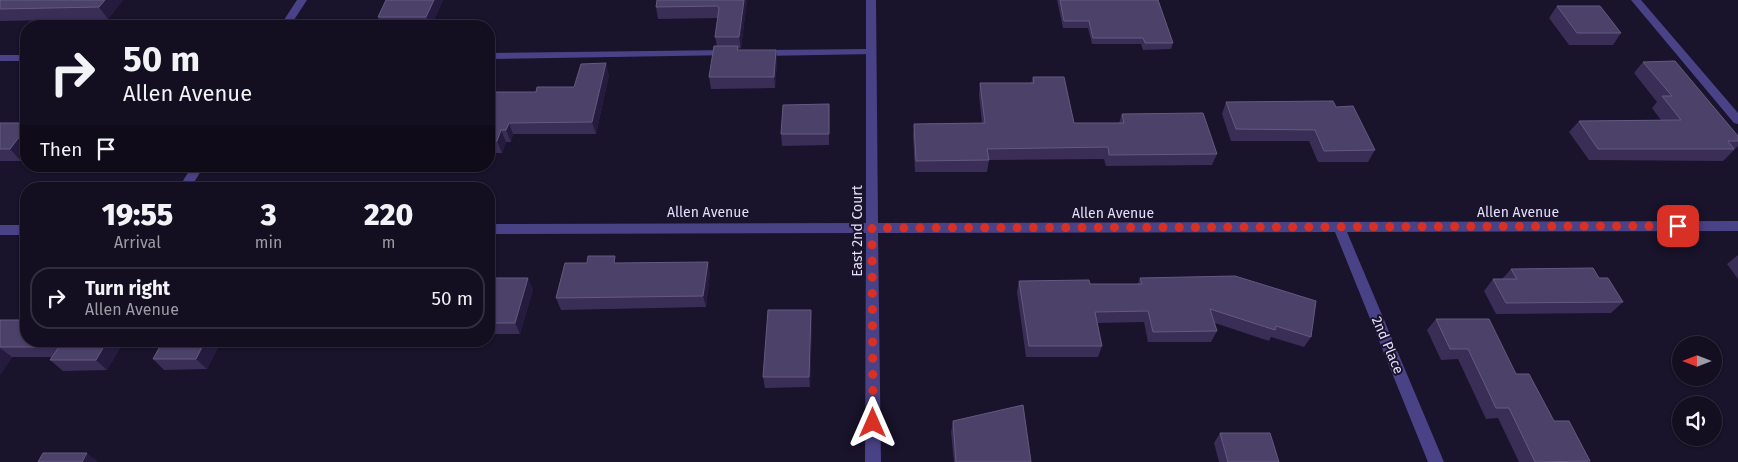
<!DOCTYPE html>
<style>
:root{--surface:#130e20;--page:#1c1729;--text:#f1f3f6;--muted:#9d9ca5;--line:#322e3e}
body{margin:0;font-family:"Fira Sans",sans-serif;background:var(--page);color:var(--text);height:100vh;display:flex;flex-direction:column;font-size:19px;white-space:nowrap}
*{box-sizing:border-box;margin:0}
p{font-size:16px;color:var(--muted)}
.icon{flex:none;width:28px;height:28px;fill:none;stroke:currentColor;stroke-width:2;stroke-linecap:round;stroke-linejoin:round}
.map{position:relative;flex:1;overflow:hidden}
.side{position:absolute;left:20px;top:182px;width:475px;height:165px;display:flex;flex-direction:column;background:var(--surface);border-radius:20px;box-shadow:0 1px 4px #0004,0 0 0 1px var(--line)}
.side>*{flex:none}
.hud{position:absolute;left:20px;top:20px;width:475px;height:152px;border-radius:20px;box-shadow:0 1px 4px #0004,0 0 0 1px var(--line);background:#130e20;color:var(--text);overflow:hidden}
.needle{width:32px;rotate:270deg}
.buttons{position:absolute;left:1672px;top:336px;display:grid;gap:10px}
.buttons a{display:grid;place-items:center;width:50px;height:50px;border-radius:50%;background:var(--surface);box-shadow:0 1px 4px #0004,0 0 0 1px var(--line);font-size:25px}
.pin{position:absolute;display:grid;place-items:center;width:42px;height:42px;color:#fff;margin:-21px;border-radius:10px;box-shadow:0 2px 8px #0006}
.me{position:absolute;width:55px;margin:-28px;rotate:0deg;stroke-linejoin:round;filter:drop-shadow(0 0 4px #0008)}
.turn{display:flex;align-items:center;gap:18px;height:105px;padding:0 20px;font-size:22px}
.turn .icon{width:65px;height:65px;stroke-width:2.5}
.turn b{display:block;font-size:35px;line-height:42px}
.then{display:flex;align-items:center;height:48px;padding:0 20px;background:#0003;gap:10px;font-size:19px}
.eta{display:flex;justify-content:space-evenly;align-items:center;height:85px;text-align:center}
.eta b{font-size:30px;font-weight:800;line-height:35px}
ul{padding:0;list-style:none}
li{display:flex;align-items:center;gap:15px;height:62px;margin:0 10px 8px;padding:0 10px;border:2px solid var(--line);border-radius:20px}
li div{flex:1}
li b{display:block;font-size:19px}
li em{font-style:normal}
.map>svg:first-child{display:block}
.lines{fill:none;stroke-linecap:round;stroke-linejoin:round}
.service{fill:#4a4286;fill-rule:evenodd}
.minor{fill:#4a4286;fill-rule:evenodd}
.wall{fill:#3a2e57}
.shaded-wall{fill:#251b3e}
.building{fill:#4c4168;stroke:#645a80}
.route{stroke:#d93025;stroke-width:9;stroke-dasharray:0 16.2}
.labels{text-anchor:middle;stroke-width:4;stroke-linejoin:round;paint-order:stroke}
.street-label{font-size:14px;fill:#e5dffd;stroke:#19132b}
</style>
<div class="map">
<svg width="1738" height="462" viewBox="0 0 1738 462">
<rect width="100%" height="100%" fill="#19132b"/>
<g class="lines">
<g class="service">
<path d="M871,49l4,1 1,2 -1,2 -114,2 -5,-3 5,-3z"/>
<path d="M729,50l4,1 1,2 -1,2 -244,4v-6z"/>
<rect x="0" y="55" width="26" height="6"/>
</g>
<g class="minor">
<path d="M297,0h10l-17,26h-10z"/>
<path d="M866,0h10l2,223 860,-2v10l-391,1 97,230h-16l-93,-230 -457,1 3,229h-16l1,-229 -377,1v-10l377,-1z"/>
<path d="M1631,0h10l97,113v11l-4,-1z"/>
<path d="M192,166h12l-14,23h-12z"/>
<rect x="0" y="225" width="26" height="10"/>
</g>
</g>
<g class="wall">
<path d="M0,0h123l-15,19 -108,2z"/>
<path d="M443,0l-12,26h-49l-4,-9z"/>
<path d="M747,0l-6,48 -3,1v1h38l1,12 -2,26 -64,1 -2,-12 8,-31 -2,-9 3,-19 -60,1 -2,-12z"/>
<path d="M1057,0h101l15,43 -2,6 -28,1 -2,-6h-49l-4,-16h-25z"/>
<path d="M1557,6l64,27 -8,12h-44l-20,-27z"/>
<path d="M1643,62l95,74v10l-15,15 -134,-1 -20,-28 10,-11 82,-1 -9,-12 5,-6 -23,-29z"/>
<path d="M609,75l-13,59h-83l-2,8h-5l-4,11h-13v-61h47l38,-5z"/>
<path d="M1033,77l41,46h45l3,-9 95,40 -5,11 -106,1 -2,-7 -115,1 -2,12h-72l-2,-37 1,-11 68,-1 -3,-28 1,-12h51z"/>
<path d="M1226,102l110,5 39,43 -7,12h-50l-9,-21h-78l-9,-27z"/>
<path d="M829,104v41l-47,1 -1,-12z"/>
<path d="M0,123h26v31l-5,7h-21z"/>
<path d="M47,166h88l-2,4h-82z"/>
<path d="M352,166h78l-1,4 -75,-1z"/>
<path d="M1738,255v24l-11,-15z"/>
<path d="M617,263l93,10 -4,34 -145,3 -5,-12z"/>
<path d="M1511,269l88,9 24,24 -12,11 -115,1 -12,-23 9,-12h9z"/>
<path d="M489,278l44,11 -13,45h-31z"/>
<path d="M1140,278l171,59 -7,10 -33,-10 -2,4 -54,-18 2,8 -6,11h-63l-4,-20 -47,1 5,23 -4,11h-72l-9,-65 2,-11 71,3h48z"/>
<path d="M811,310l1,11 -2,66 -45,1 -2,-11z"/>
<path d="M1436,319l80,55 38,47 36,40 -1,1h-70l-21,-44 -12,1 -28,-60 -17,1 -14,-30z"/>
<path d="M0,320l124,21 -17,29 -44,1 -13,-11 2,-3h-40l-12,18z"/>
<path d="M163,341h58l-14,28 -43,1 -11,-11z"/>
<path d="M301,341h103l-1,1 -100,1z"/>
<path d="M953,421l78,41h-77l-3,-30z"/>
<path d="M1220,433l59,29h-60l-5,-19z"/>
</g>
<g class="shaded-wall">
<path d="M105,0h18l-15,19 -9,-12z"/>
<path d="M434,0h9l-12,26 -5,-9z"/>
<path d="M744,0h3l-6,48 -2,-11z"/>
<path d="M776,50l1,12 -2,26 -1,-11z"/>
<path d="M606,63l3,12 -13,59 -4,-12z"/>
<path d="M829,104l1,12 -1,29z"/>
<path d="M509,123l4,11 -2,8 -5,-12z"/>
<path d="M26,128v26l-5,7 -11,-12z"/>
<path d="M501,130l5,12 -4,11 -5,-12z"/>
<path d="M130,166h5l-2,4z"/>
<path d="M708,262l2,11 -4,34 -3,-11z"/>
<path d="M528,278l5,11 -13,45 -5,-11z"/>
<path d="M811,310l1,11 -2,66 -1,-10z"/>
<path d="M107,341h17l-17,29 -11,-10z"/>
<path d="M205,341h16l-14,28 -11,-10z"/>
<path d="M0,348l12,9 -12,18z"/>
<path d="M87,453l12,9h-17z"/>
</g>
<g class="building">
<path d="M0,0h105l-6,7 -99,2z"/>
<path d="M386,0h48l-8,17h-48z"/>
<path d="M657,0h87l-5,37h-24l4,-29 -2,-2 -61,1z"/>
<path d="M1060,0h98l15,43h-28l-2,-5h-50l-4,-17h-25z"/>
<path d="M1557,6h43l21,27h-44z"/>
<path d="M714,46h24l-1,4h39l-2,27h-65z"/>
<path d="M1675,61l63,75v5h-10l6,8h-136l-19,-28 102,-1 -19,-24h10l-29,-34z"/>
<path d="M606,63l-14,59 -83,1 -3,7h-5l-4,11h-8v-49h47l1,-5h37l7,-23z"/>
<path d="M1033,77h31l10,46h50l-2,-9 81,-1 14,41 -108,1 -1,-8 -121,2 2,11 -73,1 -2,-37 71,-1 -5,-40h54z"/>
<path d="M1333,101l3,6 17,-1 22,44 -51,1 -9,-21 -79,-1 -10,-27z"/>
<path d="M829,104v30h-48l2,-29z"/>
<path d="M0,123h26v5l-16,21h-10z"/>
<path d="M588,256h27l-1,7 94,-1 -5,34 -147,2 9,-35h22z"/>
<path d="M1593,268l6,10h9l15,24 -117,1 -13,-24h24l-6,-10z"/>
<path d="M1235,276l81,25 -5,36 -35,-11 -1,4 -65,-21 7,22 -64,1 -5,-21 -53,1 7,34h-73l-10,-65 70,-1 1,4h52l-2,-6z"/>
<path d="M489,278h39l-13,45h-26z"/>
<path d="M768,310h43l-2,67h-46z"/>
<path d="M26,311v30h81l-11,19h-46l9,-13h-59v-27h20z"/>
<path d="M1436,319h53l27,55h13l25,47h15l21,40 -55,1 -26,-54h-13l-28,-59h-18z"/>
<path d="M163,341h42l-9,18h-43z"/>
<path d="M1023,405l8,57h-75l-3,-41z"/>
<path d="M1220,433h50l9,29h-51z"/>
<path d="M43,453h44l-5,9h-44z"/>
</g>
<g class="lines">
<path class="route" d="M873,423l-1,-195 806,-2"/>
</g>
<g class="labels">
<g class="street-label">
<text x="708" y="217">Allen Avenue</text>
<text x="1518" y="217">Allen Avenue</text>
<text x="1113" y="218">Allen Avenue</text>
<text transform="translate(857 231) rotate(-90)" y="5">East 2nd Court</text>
<text transform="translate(1388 345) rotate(67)" y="5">2nd Place</text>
</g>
</g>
</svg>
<div class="buttons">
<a><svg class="needle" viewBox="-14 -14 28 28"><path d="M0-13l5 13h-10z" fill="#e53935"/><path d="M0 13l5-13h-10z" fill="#9d9ca5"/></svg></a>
<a><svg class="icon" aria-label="sound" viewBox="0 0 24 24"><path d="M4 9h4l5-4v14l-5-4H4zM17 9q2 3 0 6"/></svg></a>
</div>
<div class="pin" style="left:1678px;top:226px;background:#d93025"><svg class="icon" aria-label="arrive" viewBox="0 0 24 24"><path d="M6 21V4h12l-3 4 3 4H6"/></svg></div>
<svg class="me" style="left:873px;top:423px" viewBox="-20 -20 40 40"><path d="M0-17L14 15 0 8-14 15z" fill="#d93025" stroke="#fff" stroke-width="4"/></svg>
<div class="hud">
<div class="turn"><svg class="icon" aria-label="right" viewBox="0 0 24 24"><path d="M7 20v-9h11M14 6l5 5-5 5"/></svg><div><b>50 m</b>Allen Avenue</div></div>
<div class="then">Then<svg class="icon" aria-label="arrive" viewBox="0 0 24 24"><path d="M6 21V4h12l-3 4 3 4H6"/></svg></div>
</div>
<section class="side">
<div class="eta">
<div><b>19:55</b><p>Arrival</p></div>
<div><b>3</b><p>min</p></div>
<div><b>220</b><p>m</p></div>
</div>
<ul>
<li><svg class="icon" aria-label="right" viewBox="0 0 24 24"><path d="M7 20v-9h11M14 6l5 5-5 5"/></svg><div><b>Turn right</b><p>Allen Avenue</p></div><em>50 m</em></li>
</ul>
</section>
</div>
